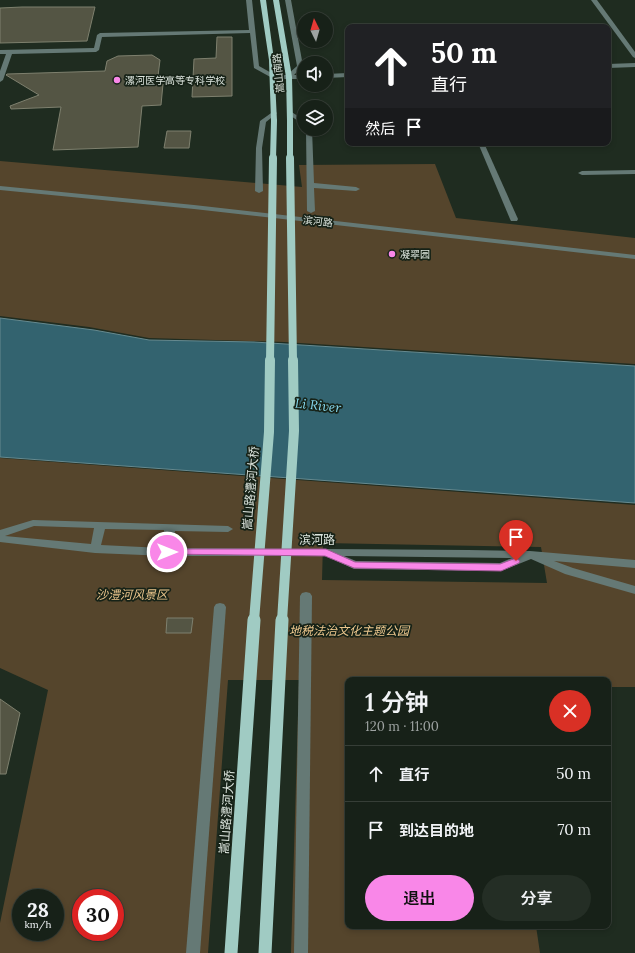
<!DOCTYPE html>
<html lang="zh">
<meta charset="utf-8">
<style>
:root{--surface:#172118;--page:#242e25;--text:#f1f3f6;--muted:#9ea3a2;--line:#363e37;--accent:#f987e8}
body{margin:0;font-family:Lora,"Noto Sans SC",serif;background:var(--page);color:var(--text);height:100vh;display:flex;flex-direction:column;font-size:15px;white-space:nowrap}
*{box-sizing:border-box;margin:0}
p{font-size:13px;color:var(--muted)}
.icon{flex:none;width:22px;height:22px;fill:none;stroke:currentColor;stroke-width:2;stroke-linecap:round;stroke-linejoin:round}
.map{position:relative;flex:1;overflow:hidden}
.sheet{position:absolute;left:345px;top:677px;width:266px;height:252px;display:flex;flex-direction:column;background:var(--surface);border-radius:8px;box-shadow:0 2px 6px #0003,0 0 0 1px var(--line)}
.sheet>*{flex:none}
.hud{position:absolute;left:345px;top:24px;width:266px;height:122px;border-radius:8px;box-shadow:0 2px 6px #0003,0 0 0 1px var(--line);background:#202124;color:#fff;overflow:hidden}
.needle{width:26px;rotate:355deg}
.tools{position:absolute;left:297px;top:12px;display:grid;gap:8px}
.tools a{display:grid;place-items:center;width:36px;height:36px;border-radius:50%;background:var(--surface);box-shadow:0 2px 6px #0003,0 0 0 1px var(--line);font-size:20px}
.speed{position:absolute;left:12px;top:889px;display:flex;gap:8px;font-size:20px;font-weight:700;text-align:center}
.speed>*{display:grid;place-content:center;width:52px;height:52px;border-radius:50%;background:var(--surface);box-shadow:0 2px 6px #0003,0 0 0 1px var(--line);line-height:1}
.speed small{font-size:10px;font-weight:400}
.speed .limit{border:6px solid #d22;background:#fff;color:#111}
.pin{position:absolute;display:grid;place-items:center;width:34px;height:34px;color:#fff;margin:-41px -17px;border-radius:50% 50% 50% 0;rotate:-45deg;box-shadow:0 0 4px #0007}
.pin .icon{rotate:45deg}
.me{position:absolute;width:44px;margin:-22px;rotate:90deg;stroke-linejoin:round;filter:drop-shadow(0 0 3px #0008)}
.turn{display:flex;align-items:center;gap:14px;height:84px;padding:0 20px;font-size:18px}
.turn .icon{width:52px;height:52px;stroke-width:2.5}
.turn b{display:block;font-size:28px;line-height:34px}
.then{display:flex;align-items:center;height:38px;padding:0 20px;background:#0003;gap:8px;font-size:15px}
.round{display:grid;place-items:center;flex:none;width:42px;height:42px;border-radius:21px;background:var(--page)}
.summary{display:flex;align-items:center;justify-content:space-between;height:68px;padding:0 20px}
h1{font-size:24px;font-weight:600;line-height:30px}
.primary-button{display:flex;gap:8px;margin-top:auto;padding:8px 20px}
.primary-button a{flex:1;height:46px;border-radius:24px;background:var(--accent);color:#111;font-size:16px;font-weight:600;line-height:46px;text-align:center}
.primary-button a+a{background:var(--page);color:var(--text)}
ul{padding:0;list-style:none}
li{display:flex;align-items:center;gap:12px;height:56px;padding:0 20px;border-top:1px solid var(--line)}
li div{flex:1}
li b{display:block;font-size:15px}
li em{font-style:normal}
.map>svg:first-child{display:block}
.green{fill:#55452c;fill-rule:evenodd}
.water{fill:#33636f;stroke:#668a90}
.building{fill:#545544;stroke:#7e806e}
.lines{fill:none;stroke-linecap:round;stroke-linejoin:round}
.minor{fill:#657975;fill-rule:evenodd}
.major{fill:#a0cbc3;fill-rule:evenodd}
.major-bridge-far3{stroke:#a0cbc3;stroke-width:6}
.major-bridge-far2{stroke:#a0cbc3;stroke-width:8}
.major-bridge-far1{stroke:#a0cbc3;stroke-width:10}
.major-bridge{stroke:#a0cbc3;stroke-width:13}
.route{fill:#f987e8;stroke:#a25897}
.poi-dot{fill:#f987e8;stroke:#162217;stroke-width:1.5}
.labels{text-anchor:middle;stroke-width:3.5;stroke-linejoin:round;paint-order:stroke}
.far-street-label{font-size:10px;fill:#dce4dd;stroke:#162217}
.far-poi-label{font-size:10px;fill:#dce4dd;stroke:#162217;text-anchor:start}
.street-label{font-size:12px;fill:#dce4dd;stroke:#162217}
.park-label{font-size:12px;font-style:italic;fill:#edc78e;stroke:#162217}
.water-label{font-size:13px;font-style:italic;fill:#85d6ec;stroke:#162217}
</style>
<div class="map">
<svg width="635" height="953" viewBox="0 0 635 953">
<rect width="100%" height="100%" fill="#1f2c20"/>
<g class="green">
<path d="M0,161l302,26 -3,-22 136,-1 21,54 179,20v126l-351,-22 -135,-4 -60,-11 -89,-11z"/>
<path d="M0,458l635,47v182h-27v-7h-260v246h188l4,27h-249l8,-273h-71l-20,273h-208v-30l48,-233 -48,-22zM323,543l218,4 6,36 -225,-3zM21,898h34v34h-34zM81,898h34v34h-34z"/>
</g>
<path class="water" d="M0,318l94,12 55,10 105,2 381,24v137l-635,-46z"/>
<g class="building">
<path d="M22,7h73l-8,34 -87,2v-35z"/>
<path d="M217,37h15v59l-40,1 2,-38 22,-1z"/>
<path d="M152,55l8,5 -3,24h6l-2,21 -19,1 -4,41 -85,3 8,-43 -50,2 -1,-3 29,-11 -33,-20 1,-1 98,-3 2,-10 11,-5z"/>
<path d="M167,131h24l-2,17h-25z"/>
<path d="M167,618h26l-2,15h-25z"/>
<path d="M0,699l20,14 -14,61h-6z"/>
</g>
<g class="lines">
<g class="minor">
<path d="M246,0h6l7,66 16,9h12l10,-9 -12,-66h6l12,66 -9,9h10v4h-30l-20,-11 -4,-35 -148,4 -3,13 -3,2 -84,2 -9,26 -3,2v-11l6,-17h-6v-4l94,-2 3,-13 3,-2 149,-3z"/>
<path d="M591,0h6l38,52v6l-2,-1z"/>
<path d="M635,63v4l-27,1v-4z"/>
<path d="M348,73v4l-22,1v-4z"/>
<path d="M274,111l3,2 -1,1 -10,8 -4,26 1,43 -4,2 -4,-2 1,-43 4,-27z"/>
<path d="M290,111l14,9v5l-16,-11 -1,-1z"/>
<path d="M306,129h6l2,54 42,4 4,2 -4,2 -42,-3 1,23 -4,2 -4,-2z"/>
<path d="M478,143h6l34,76 -1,2h-6l-1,-2z"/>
<path d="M635,170v4l-53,1 -4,-2 4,-2z"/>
<path d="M0,186l194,19 441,50v4l-441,-50 -194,-19z"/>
<path d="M33,520l195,6 5,3 -5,3 -53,-1 -2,17 295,2 62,1 105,9v8l-81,-7 19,7 62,18v8l-70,-20 -34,-15 -30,12 -147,-2 -28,-13h-159l-72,-3 -95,-11v-12zM34,526l60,2 -3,16 -86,-8zM105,529l59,1 -2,18 -61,-3zM344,556l168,2 -12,5 -144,-2z"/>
<path d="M306,592l4,1 2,3 -4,357h-14l6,-357 2,-3z"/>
<path d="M220,603l4,1 2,3 -26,346h-14l28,-346 2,-3z"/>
</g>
<g class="major">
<path d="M260,0h6l8,60 3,61 -3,2 -3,-2 -2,-61z"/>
<path d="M273,0h6l13,77 1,44 -3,2 -3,-2 -1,-44z"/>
</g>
<g class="major-bridge-far3">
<path d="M290,121v38"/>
<path d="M273,159l1,-38"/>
</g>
<g class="major-bridge-far2">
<path d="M290,158l3,203"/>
<path d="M270,361l3,-203"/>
</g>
<g class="major-bridge-far1">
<path d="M254,621l15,-189 1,-72"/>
<path d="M282,621l12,-190 -1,-71"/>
</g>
<g class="major-bridge">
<path d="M231,953l23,-333"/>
<path d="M265,953l17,-333"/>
</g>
</g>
<path class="route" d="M167,549h159l29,13 145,2 16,-6 4,3 -1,2 -18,8 -147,-3 -29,-12 -162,-2 -1,-2z"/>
<g class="poi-dot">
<circle cx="117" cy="80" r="4"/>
<circle cx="392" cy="254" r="4"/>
</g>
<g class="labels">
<g class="far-street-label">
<text transform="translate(278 73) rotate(-96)" y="4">嵩山南路</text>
<text transform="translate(318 221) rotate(7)" y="4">滨河路</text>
</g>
<g class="far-poi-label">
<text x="125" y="84">漯河医学高等专科学校</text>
<text x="400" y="258">凝翠园</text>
</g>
<g class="street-label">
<text transform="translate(251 488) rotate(-85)" y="4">嵩山路澧河大桥</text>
<text x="317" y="544">滨河路</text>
<text transform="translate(227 812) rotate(-86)" y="4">嵩山路澧河大桥</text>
</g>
<g class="park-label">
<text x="132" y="599">沙澧河风景区</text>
<text x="349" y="635">地税法治文化主题公园</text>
</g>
<g class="water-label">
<text transform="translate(318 405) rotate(6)" y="5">Li River</text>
</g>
</g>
</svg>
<div class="tools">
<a><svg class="needle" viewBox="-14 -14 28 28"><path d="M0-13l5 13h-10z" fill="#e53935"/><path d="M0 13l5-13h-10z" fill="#9ea3a2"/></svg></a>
<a><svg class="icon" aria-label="sound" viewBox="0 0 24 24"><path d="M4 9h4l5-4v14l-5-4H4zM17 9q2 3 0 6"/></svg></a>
<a><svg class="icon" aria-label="layers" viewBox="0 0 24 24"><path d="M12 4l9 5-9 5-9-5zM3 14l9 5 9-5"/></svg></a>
</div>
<div class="speed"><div>28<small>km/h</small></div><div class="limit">30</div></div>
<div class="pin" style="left:516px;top:561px;background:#d93025"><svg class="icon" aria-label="arrive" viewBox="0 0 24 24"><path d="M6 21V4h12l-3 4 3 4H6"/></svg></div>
<svg class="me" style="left:167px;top:552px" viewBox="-20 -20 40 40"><circle r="17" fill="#f987e8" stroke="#fff" stroke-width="3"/><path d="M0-11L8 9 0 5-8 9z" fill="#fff"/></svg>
<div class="hud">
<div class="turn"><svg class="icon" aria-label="ahead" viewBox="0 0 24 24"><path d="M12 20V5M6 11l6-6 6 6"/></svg><div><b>50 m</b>直行</div></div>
<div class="then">然后<svg class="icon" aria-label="arrive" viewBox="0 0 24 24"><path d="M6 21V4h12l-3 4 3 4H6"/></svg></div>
</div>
<section class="sheet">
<div class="summary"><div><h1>1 分钟</h1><p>120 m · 11:00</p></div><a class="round" style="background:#d93025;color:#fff"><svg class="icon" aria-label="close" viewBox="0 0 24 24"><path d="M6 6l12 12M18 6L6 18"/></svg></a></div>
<ul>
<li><svg class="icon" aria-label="ahead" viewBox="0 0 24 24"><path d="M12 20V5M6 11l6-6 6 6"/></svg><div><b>直行</b></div><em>50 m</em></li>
<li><svg class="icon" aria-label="arrive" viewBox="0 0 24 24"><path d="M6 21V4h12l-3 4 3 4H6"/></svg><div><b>到达目的地</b></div><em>70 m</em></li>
</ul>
<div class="primary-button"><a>退出</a><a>分享</a></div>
</section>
</div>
